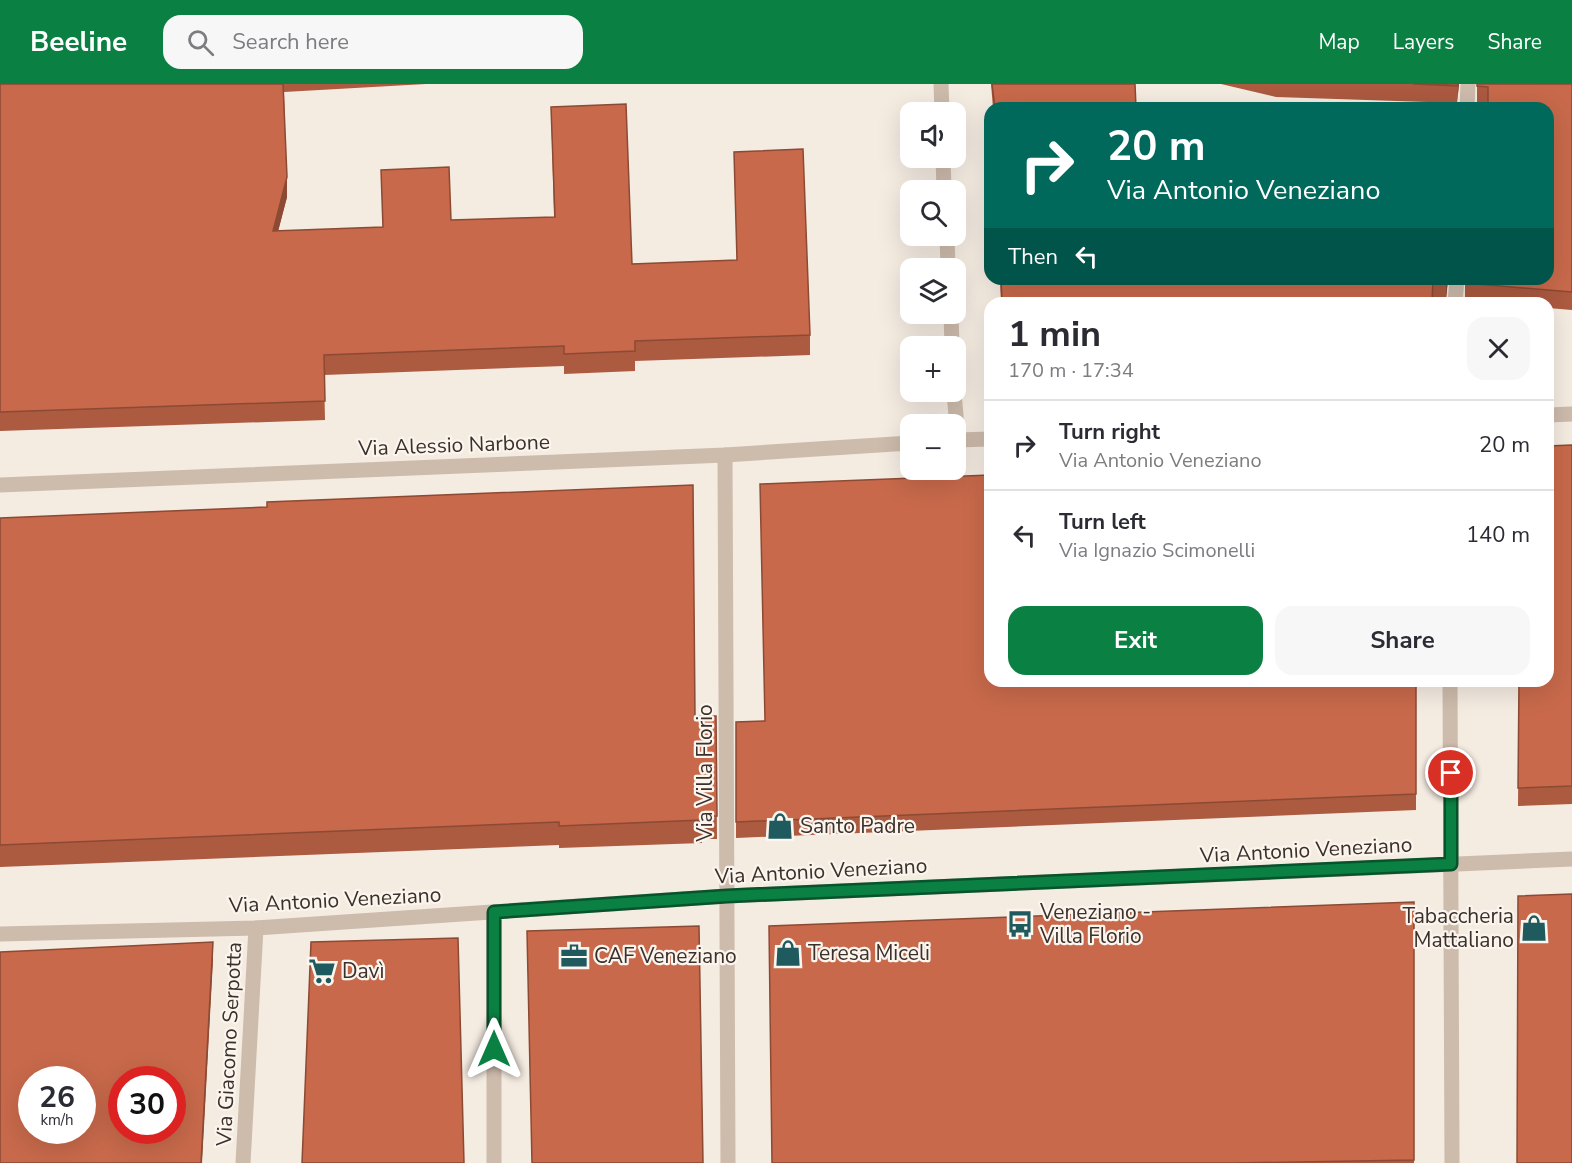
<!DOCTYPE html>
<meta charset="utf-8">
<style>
:root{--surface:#fff;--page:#f7f7f7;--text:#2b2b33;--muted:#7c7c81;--line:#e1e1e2;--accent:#0b8043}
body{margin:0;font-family:"Nunito Sans",sans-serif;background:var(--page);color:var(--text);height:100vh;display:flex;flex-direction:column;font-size:22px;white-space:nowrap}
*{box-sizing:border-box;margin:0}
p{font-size:20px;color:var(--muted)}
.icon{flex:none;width:33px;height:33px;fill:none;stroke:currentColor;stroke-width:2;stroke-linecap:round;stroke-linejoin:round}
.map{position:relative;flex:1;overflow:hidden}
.details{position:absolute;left:984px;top:213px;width:570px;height:390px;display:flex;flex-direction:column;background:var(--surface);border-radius:18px;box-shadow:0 6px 24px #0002}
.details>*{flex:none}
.top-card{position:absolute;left:984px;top:18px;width:570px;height:183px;border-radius:18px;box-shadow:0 6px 24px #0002;background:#00695c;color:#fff;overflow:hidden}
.tools{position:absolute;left:900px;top:18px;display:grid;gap:12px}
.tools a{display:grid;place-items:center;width:66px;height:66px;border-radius:12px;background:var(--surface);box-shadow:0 6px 24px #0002;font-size:30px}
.speed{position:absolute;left:18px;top:982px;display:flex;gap:12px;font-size:30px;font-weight:700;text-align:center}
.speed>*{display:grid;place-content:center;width:78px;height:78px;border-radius:50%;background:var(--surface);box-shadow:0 6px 24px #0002;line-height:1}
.speed small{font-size:15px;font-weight:400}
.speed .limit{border:9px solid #d22;background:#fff;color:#111}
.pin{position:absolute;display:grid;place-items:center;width:51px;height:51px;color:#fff;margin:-26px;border:3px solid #fff;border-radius:50%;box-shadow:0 2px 6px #0007}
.me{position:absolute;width:66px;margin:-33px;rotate:0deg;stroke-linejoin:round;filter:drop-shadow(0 0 4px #0008)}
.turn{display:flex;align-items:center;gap:21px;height:126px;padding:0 24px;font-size:27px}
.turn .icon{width:78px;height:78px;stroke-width:2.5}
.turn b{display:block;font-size:42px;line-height:51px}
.then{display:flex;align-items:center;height:57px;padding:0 24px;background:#0003;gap:12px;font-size:22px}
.round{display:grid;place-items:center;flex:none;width:63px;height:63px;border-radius:18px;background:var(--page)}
.headline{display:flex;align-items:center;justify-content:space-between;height:102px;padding:0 24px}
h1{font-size:36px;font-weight:700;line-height:45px}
.primary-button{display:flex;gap:12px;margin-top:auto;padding:12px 24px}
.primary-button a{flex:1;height:69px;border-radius:18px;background:var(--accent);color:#fff;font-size:24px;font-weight:700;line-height:69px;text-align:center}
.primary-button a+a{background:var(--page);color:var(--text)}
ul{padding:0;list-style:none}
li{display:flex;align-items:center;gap:18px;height:90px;padding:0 24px;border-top:2px solid var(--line)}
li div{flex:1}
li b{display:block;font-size:22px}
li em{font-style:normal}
header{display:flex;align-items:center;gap:36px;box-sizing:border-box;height:84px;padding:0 30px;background:var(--accent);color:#fff}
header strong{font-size:28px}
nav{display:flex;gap:33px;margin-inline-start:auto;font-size:21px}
.search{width:420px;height:54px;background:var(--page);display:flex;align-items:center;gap:15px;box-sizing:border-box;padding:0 21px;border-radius:18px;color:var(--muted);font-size:22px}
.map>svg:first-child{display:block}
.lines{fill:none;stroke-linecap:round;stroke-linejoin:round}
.minor{stroke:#cdbbac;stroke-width:15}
.wall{fill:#ac5a40}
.shaded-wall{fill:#8c4a34}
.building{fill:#c8694b;stroke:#8c4a34;stroke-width:1.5;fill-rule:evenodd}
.route-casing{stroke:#07532c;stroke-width:15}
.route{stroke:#0b8043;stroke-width:10}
.labels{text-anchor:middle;stroke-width:4.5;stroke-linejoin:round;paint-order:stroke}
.street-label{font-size:21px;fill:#3b302b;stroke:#fbf5ee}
.poi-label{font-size:21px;fill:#3b302b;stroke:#fbf5ee;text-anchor:start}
</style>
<header>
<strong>Beeline</strong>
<div class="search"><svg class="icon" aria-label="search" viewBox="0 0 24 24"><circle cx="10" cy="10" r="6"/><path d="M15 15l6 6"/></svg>Search here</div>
<nav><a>Map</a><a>Layers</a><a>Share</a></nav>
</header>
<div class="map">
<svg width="1572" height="1079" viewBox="0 0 1572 1079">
<rect width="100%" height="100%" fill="#f4ebe1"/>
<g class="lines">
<g class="minor">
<path d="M941,0l1,28"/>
<path d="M1467,24l1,-24"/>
<path d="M943,74l1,32"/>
<path d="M947,152l1,32"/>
<path d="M1455,219l2,-24"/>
<path d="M951,230l1,32"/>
<path d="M954,308l4,48"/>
<path d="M1548,331l24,-1"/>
<path d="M956,356l34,-1"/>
<path d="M725,371l3,708"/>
<path d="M0,401l725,-30 185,-12"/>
<path d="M1450,597l2,482"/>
<path d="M494,828v251"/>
<path d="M0,850l256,-6 471,-32 845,-37"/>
<path d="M243,1079l13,-235"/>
</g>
</g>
<g class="wall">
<path d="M0,0h426l-142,8 3,105 -9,34 105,-4 -2,-57 70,50 103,-3 -3,-110 81,157 105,-4 -3,-108 76,183v20l-175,6v10l-71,3v-8l-240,9 1,45 -325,11z"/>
<path d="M991,0h144l1,24h-143z"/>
<path d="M1221,0h238l-2,19 -181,-6z"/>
<path d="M1477,0h95v226l-24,-2v-5h-55l-28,-3v-21h83l-60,-174 -11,-1z"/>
<path d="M1000,195h448l-2,20 -13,-1v5h-432z"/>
<path d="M1572,361v359l-54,2 1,-125z"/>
<path d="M0,434l695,198h21l1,123h-15v4l-143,5v-3l-559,22z"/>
<path d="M990,597h426v129l-680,28v-116l29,-1z"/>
<path d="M1414,818v261h-642z"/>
</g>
<g class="shaded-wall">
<path d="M1458,0h1l-2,19z"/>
<path d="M287,93v20l-14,54v-20z"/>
<path d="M1446,195h2l-2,20z"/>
<path d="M213,858v18l-11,203h-1z"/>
</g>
<g class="building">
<path d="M0,0h283l4,93 -14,54 110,-4 -2,-57 68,-3 2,53 104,-3 -4,-110 75,-3 6,160 105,-4 -3,-108 69,-3 7,186 -175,6v10l-71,3v-8l-240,9 1,46 -325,11z"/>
<path d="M992,0h143l1,24h-141z"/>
<path d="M1413,0h45l-1,2z"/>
<path d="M1477,0h95v208l-107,-9v-4h83v-171h-60v-21l-11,-1z"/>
<path d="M1001,195h445v2l-13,-1 -1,23h-430z"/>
<path d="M1572,361v341l-54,2 1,-107h29v-235z"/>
<path d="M990,391v206h426v113l-680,28v-100l29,-1 -5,-237z"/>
<path d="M693,401l2,231h21l1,100 -15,1v3l-143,6v-4l-559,23v-327l267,-11v-5z"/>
<path d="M1572,810v269h-55l1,-267z"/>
<path d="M1414,818v258l-180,3h-462l-3,-237z"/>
<path d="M699,842l4,237h-171l-5,-232z"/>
<path d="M458,854l6,225h-162l9,-221z"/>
<path d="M213,858l-12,221h-201v-211zM32,996h50v51h-50zM122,996h50v51h-50z"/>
</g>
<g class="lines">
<defs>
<path id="route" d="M494,965v-137l233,-16 724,-32v-91"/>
</defs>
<use href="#route" class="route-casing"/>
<use href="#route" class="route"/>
</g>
<defs>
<symbol id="shop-bare" viewBox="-9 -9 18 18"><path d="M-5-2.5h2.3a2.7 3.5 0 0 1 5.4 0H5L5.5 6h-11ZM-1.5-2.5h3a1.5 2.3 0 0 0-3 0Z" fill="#1f5a5e" stroke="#fbf5ee" stroke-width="2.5" paint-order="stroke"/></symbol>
<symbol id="bus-bare" viewBox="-9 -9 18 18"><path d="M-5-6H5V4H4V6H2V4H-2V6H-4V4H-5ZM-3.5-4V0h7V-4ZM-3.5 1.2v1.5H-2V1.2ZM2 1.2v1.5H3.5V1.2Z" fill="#1f5a5e" stroke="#fbf5ee" stroke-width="2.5" paint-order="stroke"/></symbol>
<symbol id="office-bare" viewBox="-9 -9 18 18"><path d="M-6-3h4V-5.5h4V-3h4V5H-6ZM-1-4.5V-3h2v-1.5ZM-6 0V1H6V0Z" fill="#1f5a5e" stroke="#fbf5ee" stroke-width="2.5" paint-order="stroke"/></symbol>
<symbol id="supermarket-bare" viewBox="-9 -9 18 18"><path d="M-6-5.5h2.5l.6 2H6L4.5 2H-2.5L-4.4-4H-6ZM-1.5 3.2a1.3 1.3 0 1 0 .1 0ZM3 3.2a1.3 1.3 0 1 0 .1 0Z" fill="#1f5a5e" stroke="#fbf5ee" stroke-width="2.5" paint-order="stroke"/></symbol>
</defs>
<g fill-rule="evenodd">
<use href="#shop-bare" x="761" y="723" width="38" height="38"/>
<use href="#bus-bare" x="1001" y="821" width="38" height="38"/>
<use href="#shop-bare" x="1515" y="825" width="38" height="38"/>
<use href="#shop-bare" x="769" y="850" width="38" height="38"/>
<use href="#office-bare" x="555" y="853" width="38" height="38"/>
<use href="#supermarket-bare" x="303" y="868" width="38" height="38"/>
</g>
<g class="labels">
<g class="street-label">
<text transform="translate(454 361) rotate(-2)" y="7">Via Alessio Narbone</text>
<text transform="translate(705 689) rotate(-90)" y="7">Via Villa Florio</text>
<text transform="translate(1306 766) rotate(-3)" y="7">Via Antonio Veneziano</text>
<text transform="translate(821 787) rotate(-3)" y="7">Via Antonio Veneziano</text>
<text transform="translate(335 816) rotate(-3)" y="7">Via Antonio Veneziano</text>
<text transform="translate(229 960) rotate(-87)" y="7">Via Giacomo Serpotta</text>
</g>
<g class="poi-label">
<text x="800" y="749">Santo Padre</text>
<text x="1040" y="835">Veneziano -<tspan x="1040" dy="24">Villa Florio</tspan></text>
<text x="1514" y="839" text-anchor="end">Tabaccheria<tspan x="1514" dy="24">Mattaliano</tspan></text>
<text x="808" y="876">Teresa Miceli</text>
<text x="594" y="879">CAF Veneziano</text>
<text x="342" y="894">Davì</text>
</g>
</g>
</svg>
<div class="tools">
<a><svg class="icon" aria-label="sound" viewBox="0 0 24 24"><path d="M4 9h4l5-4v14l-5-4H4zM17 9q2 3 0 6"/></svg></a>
<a><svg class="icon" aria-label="search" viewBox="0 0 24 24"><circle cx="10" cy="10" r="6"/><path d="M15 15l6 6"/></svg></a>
<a><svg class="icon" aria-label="layers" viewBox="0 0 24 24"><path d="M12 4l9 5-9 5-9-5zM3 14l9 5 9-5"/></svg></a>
<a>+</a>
<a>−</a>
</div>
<div class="speed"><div>26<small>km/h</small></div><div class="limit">30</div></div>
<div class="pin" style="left:1451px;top:689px;background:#d93025"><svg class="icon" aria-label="arrive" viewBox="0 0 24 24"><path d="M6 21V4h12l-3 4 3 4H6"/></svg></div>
<svg class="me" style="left:494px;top:965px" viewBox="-20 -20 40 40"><path d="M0-17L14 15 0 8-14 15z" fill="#0b8043" stroke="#fff" stroke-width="4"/></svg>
<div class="top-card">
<div class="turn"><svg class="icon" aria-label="right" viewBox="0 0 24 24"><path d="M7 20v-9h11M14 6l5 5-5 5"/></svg><div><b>20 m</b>Via Antonio Veneziano</div></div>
<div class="then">Then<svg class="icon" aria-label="left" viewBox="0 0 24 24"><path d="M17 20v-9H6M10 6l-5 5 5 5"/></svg></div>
</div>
<section class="details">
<div class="headline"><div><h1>1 min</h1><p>170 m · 17:34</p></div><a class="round"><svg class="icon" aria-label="close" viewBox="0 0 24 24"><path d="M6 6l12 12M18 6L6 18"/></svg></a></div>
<ul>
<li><svg class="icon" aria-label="right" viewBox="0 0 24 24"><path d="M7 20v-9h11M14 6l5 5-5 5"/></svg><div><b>Turn right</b><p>Via Antonio Veneziano</p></div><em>20 m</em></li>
<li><svg class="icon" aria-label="left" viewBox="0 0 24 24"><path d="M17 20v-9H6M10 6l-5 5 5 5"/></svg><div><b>Turn left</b><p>Via Ignazio Scimonelli</p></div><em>140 m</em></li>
</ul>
<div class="primary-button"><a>Exit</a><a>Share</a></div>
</section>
</div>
